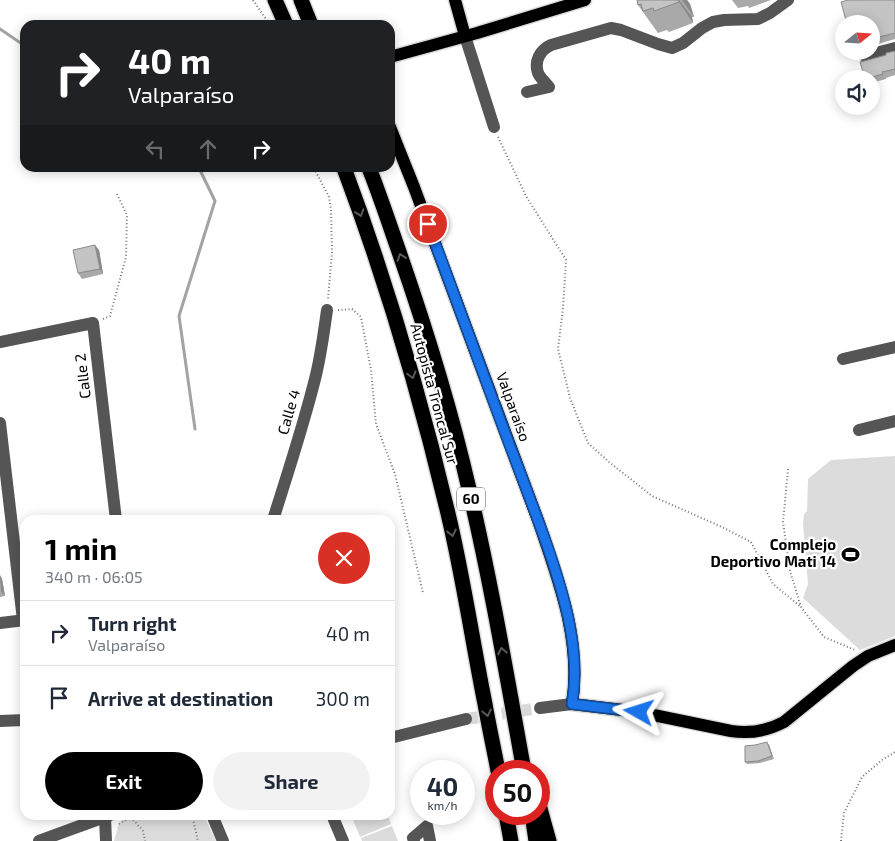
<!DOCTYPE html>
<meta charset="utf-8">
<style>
:root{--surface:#fff;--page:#f2f2f3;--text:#1f2937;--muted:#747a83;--line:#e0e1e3;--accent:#000}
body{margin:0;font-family:"Exo 2",sans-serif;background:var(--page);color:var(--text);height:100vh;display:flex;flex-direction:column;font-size:19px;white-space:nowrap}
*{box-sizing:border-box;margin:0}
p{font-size:16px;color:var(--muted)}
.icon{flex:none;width:28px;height:28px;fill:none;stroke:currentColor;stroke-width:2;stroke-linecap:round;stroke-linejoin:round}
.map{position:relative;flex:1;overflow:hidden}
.sheet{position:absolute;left:20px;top:515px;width:375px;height:305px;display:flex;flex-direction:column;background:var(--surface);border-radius:15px;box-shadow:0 2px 12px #0003}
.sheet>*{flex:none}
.guide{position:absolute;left:20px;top:20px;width:375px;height:152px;border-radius:15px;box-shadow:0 2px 12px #0003;background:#202124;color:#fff;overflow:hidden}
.needle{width:32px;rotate:72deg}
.tools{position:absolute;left:835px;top:15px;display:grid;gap:10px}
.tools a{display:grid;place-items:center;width:45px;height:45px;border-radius:50%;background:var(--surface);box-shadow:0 2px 12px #0003;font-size:25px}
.speed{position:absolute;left:410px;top:760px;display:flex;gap:10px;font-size:25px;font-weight:700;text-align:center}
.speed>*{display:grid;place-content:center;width:65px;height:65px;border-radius:50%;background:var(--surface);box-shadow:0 2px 12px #0003;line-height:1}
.speed small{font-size:12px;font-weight:400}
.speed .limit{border:8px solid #d22;background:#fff;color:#111}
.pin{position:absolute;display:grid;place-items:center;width:42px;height:42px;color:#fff;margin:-21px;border:2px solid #fff;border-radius:50%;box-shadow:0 1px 5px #0007}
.me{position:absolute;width:55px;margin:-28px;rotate:276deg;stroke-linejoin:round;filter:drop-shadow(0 0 4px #0008)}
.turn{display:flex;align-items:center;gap:18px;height:105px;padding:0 25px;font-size:22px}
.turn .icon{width:65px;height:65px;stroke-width:2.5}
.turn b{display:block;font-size:35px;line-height:42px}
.lanes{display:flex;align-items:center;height:48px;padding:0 25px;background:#0003;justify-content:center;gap:25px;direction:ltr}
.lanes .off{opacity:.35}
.round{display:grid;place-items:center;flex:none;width:52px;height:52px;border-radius:26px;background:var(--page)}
.headline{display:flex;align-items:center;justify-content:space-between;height:85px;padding:0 25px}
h1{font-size:30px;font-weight:700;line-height:38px;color:var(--accent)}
.primary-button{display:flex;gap:10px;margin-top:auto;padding:10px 25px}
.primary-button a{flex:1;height:58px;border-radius:30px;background:var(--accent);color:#fff;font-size:20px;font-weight:700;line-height:58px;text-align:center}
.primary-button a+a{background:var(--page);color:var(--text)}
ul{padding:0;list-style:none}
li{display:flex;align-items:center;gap:15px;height:65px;padding:0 25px;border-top:1px solid var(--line)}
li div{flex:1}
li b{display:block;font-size:19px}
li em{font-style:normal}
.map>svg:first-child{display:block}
.green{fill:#dcdcdc}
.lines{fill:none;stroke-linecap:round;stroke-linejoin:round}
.stream{stroke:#a3a3a3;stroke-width:3}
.minor-tunnel{stroke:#d9d9d9;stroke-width:12;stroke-dasharray:12 6;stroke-linecap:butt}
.major-casing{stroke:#dbdbdb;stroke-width:15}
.highway-casing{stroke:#dbdbdb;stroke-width:18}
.path{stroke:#777;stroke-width:2;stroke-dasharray:1 2.5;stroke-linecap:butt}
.minor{stroke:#555;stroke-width:12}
.major{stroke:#000;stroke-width:12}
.highway{stroke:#000;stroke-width:15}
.wall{fill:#a9a9a9}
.shaded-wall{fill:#898989}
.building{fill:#c4c4c4;stroke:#898989}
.oneway{stroke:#595959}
.route-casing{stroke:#114b97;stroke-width:12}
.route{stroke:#1a73e8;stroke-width:9}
.labels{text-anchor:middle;stroke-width:4.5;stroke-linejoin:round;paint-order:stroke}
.shield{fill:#fff;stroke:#4c4c4c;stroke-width:1}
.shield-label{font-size:14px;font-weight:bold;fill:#000}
.street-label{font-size:15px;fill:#000;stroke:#fff}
.poi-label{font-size:15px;font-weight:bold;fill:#000;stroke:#fff;text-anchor:end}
</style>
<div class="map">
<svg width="895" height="841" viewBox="0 0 895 841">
<rect width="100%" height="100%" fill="#fff"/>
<g class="green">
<path d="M895,456v180l-35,14 -57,-52 5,-14 -5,-60 1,-10 3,-3 1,-32 23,-19z"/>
<path d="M131,815h71l3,3 11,23h-102l5,-18z"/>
<path d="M351,815h37l3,9 -31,13z"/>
<path d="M392,826l6,15h-36l-1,-3z"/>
</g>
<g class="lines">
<g class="stream">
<path d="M0,29l25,17"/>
<path d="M195,429l-16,-113 36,-115 -16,-33"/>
</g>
<path class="minor-tunnel" d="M466,719l74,-11"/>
<defs>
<g id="major">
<path d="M455,0l10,36"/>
<path d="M390,57l87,-24 108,-33"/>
<path d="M390,127l24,60 125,336c20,58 43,119 33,181l67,8 92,19c19,3 36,0 53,-9l69,-56 15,-10 27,-11"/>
</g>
<g id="highway">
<path d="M275,0l11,25"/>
<path d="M301,0l10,25"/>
<path d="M344,168c43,115 78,234 106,354 14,61 23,122 35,182 4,23 9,45 13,67"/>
<path d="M369,168c10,25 19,52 28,78 28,80 53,160 72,243 22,93 38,188 55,282"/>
<path d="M539,805l10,36"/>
<path d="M506,814l5,27"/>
<path d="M532,814l4,27"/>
</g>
</defs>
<use href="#major" class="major-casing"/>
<use href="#highway" class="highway-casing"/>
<g class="path">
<path d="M253,0l17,25"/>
<path d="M498,137l28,59 40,64 -3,48 -5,41 12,49 18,45 21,19 43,34 70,31 29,15 22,42 28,23"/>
<path d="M315,168l1,4 13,25 2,14 1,41 -4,47"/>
<path d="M338,310l14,-1 9,8 10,53 5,54 19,50 28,119"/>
<path d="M103,319l7,-3 16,-59 1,-42 -11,-23"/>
<path d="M788,469l-5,53 7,49 11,36 23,30 31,13"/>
<path d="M192,815l6,26"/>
<path d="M119,824l12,-7 12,14 2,10"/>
<path d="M841,841l3,-28 18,-36 20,-17 13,-8"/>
</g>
<g class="minor">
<path d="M465,36l29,91"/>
<path d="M865,56l30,-8"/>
<path d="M527,92l22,-5c-3,-4 -9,-9 -11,-14 -4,-12 2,-23 13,-28l60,-17 10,2 37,14 14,4 11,-5 19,-15 11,-6 11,-2 34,-1 12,-6 18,-13"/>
<path d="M0,342l93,-19 23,197"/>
<path d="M843,359l52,-12"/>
<path d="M0,423l23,197"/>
<path d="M859,430l36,-9"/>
<path d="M273,520c15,-48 31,-96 43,-145 5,-21 8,-43 11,-65"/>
<path d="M0,623l25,-3"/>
<path d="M540,708l32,-4"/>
<path d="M0,721l25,-1"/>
<path d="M390,738l76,-19"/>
<path d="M212,815l11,26"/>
<path d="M332,815l11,26"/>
<path d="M105,817l1,24"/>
<path d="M39,841l71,-26"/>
<path d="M414,841l-1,-3 14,-12 3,15"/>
</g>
<use href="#major" class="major"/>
<use href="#highway" class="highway"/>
</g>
<g class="wall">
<path d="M637,0h50l3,4 4,13h-2l1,6 -24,9 -2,-2 -9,3 -20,-28z"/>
<path d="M732,0h39l-22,8 -1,-2 -10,2z"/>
<path d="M895,0v39l-24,7v-22z"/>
<path d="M895,51v24l-9,3v1l-15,4v-4h-6z"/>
<path d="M99,250l4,24 -21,5 -4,-6z"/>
<path d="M0,575l2,4 3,17 -5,1z"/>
<path d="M769,744l5,15 -14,4 -13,1 -2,-2z"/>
</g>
<g class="shaded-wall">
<path d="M678,0h1l13,17 1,6 -14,-21z"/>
<path d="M682,0h5l3,4 4,13z"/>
<path d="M95,245l4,5 4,24 -3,-5z"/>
<path d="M0,575l2,4 3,17 -4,-5z"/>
</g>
<g class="building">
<path d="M637,0h41l1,2 -25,9 -1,-3 -10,3 -2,-7 -3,1z"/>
<path d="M848,0h47v33l-24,6v-15h-24l-6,-22z"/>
<path d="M895,51v18l-13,3 1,2 -18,5 -5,-17 26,-7v-2z"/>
<path d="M95,245l5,24 -22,4 -5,-23z"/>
<path d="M767,742l5,14 -14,5 -13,1v-16l10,-1z"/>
</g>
<defs><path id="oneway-chevron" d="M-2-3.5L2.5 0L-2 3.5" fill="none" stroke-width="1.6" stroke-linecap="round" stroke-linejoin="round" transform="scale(1.25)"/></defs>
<g class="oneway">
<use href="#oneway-chevron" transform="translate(360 213) rotate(71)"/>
<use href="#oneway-chevron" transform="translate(401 257) rotate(-109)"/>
<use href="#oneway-chevron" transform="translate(412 375) rotate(74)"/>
<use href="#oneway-chevron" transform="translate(452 533) rotate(78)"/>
<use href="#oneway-chevron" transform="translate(502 651) rotate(-101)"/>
<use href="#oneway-chevron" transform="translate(487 713) rotate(78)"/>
</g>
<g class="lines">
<defs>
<path id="route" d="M428,224c26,71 53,143 79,214 14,37 28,73 41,110 17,50 33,104 24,156l67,8"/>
</defs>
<use href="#route" class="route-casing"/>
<use href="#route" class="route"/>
</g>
<defs>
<symbol id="stadium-bare" viewBox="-9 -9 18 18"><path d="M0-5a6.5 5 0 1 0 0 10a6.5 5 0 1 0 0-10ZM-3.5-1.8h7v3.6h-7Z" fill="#000" stroke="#fff" stroke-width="2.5" paint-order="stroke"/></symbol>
</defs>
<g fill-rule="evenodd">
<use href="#stadium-bare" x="838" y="542" width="25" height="25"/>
</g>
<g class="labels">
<rect class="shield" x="457" y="487.5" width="28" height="23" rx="4"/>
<g class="shield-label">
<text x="471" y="504">60</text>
</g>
<g class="street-label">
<text transform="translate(83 376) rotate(-97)" y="5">Calle 2</text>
<text transform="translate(434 394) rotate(75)" y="5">Autopista Troncal Sur</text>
<text transform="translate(513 407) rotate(70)" y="5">Valparaíso</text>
<text transform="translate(289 412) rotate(-74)" y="5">Calle 4</text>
</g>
<g class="poi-label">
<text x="836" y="550">Complejo<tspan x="836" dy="17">Deportivo Mati 14</tspan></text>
</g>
</g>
</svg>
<div class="tools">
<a><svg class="needle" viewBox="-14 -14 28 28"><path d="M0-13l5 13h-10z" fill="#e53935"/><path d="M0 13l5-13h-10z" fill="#747a83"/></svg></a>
<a><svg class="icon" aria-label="sound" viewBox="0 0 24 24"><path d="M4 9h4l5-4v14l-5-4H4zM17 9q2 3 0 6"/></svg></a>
</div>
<div class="speed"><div>40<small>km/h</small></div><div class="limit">50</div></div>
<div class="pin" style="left:428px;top:224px;background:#d93025"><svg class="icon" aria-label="arrive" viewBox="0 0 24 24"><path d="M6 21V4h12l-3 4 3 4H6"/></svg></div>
<svg class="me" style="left:639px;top:712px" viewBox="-20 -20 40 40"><path d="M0-17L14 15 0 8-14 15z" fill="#1a73e8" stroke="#fff" stroke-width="4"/></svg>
<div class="guide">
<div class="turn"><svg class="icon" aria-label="right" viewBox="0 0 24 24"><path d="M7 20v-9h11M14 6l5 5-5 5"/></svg><div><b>40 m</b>Valparaíso</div></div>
<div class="lanes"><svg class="icon off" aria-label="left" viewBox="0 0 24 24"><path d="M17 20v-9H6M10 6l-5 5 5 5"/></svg><svg class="icon off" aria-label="ahead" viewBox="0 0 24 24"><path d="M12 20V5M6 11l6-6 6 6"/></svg><svg class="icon" aria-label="right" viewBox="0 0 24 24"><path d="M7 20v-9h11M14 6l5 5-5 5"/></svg></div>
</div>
<section class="sheet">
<div class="headline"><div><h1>1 min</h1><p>340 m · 06:05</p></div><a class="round" style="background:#d93025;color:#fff"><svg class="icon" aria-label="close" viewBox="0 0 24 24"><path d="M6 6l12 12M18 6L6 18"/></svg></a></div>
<ul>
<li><svg class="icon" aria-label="right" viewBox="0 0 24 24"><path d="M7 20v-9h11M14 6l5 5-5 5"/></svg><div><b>Turn right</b><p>Valparaíso</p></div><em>40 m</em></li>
<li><svg class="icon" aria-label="arrive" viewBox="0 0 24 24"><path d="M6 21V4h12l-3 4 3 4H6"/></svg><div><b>Arrive at destination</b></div><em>300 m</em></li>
</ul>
<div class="primary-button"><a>Exit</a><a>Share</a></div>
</section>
</div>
